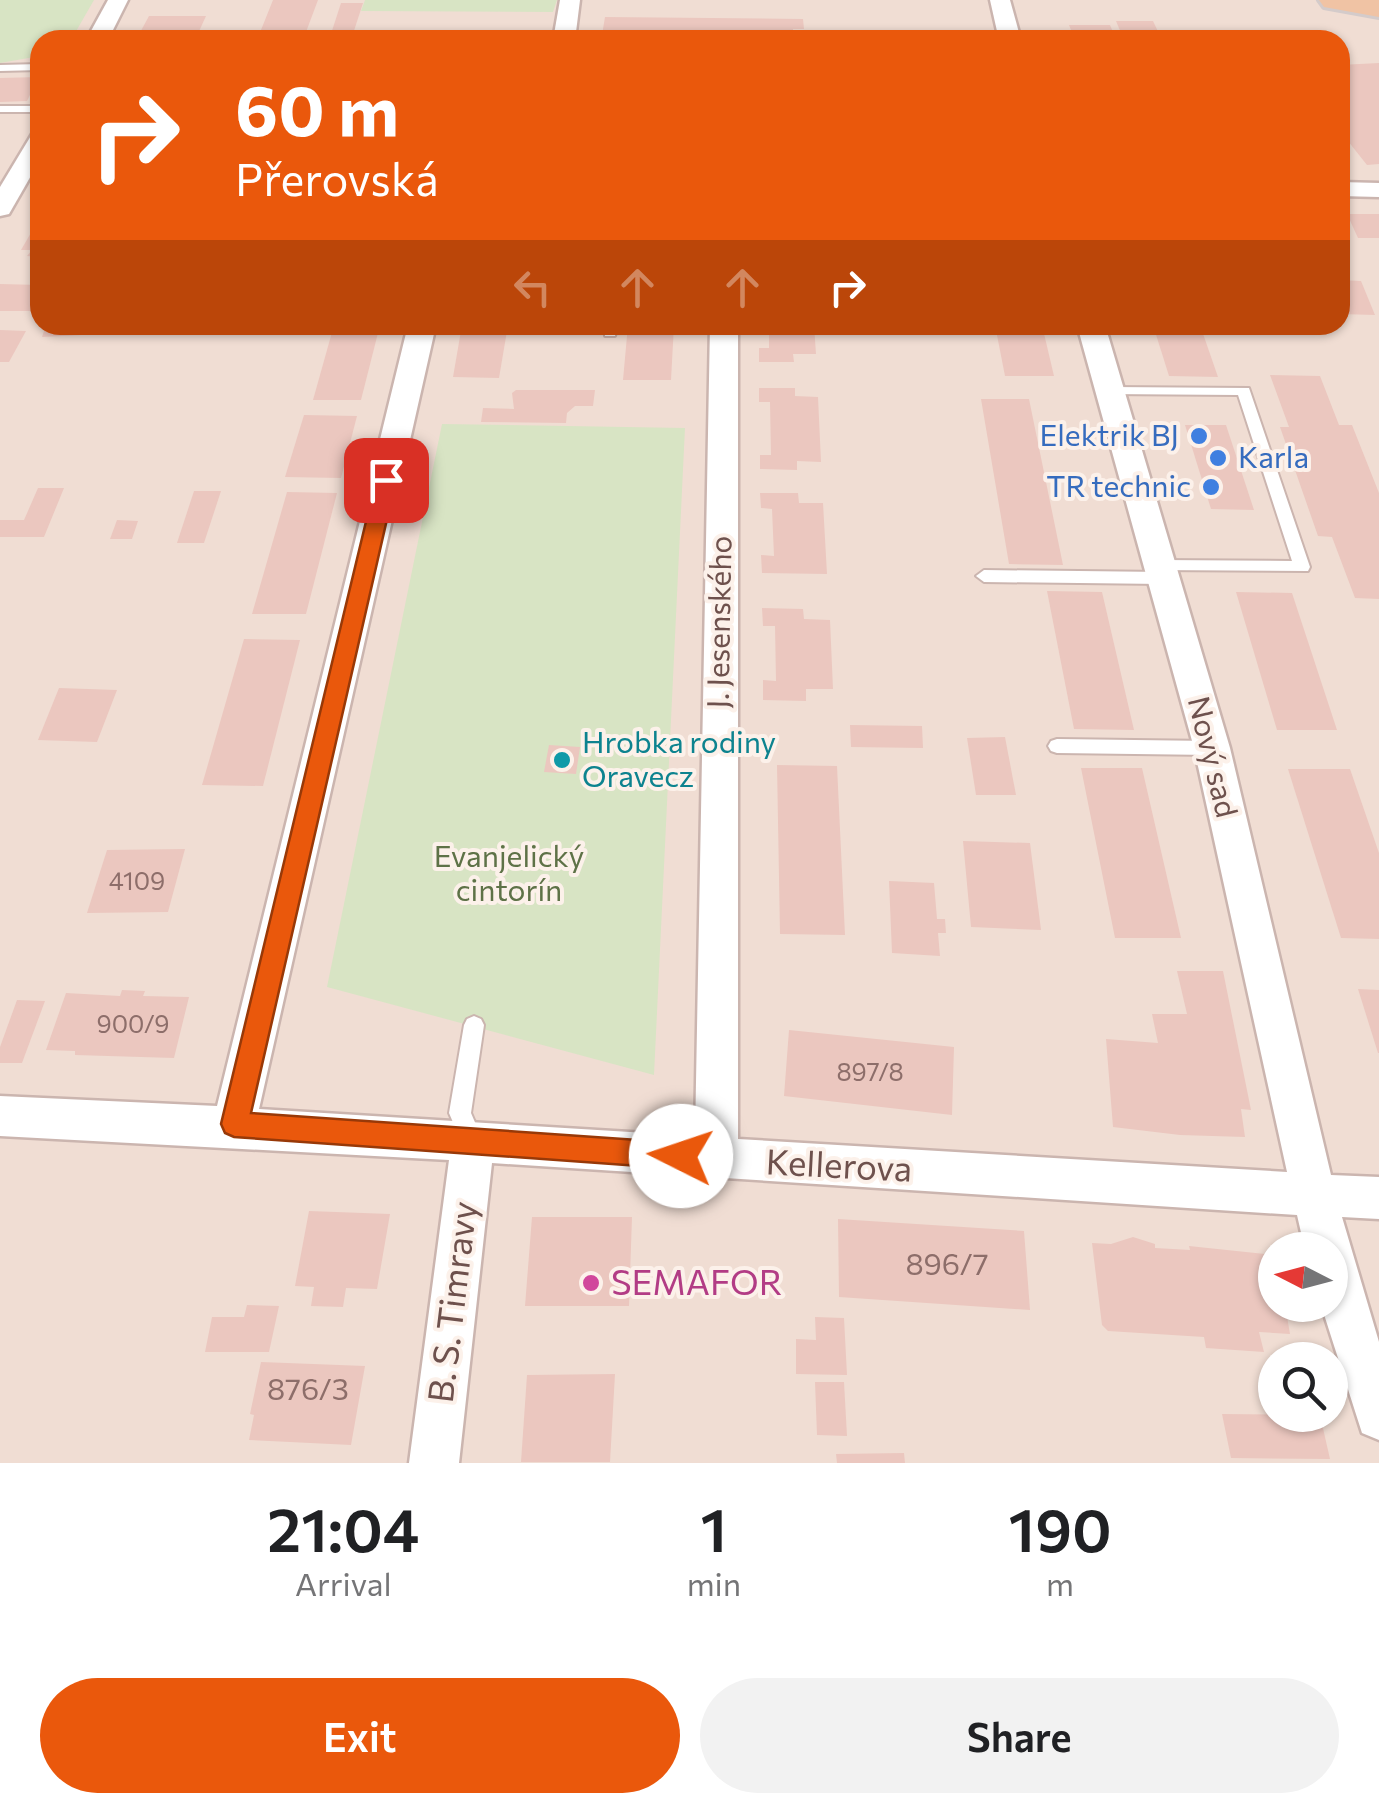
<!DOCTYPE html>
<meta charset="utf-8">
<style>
:root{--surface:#fff;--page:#f2f2f2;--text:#202124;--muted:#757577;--accent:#ea580c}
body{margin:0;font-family:Commissioner,sans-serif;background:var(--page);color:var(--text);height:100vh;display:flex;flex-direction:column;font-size:38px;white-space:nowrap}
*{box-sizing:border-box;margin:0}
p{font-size:32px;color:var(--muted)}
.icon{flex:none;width:55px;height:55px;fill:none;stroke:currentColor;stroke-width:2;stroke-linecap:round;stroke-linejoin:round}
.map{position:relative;height:1463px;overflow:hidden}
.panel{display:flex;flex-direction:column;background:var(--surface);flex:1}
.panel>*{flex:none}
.guide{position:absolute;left:30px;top:30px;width:1320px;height:305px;border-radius:30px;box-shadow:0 2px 8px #0004;background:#ea580c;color:#fff;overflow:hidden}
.needle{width:65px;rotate:276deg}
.fabs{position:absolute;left:1258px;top:1232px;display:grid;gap:20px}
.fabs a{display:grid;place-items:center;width:90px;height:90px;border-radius:50%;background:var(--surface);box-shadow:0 2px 8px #0004;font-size:50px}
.pin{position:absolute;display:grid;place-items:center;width:85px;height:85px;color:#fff;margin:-42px;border-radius:20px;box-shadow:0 5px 15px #0006}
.me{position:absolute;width:110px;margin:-55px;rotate:274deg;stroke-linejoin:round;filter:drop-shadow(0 0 8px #0008)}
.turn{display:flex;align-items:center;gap:35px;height:210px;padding:0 40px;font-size:45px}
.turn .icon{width:130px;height:130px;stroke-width:2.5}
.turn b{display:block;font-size:70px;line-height:85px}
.lanes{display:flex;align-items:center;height:95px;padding:0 40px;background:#0003;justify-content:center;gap:50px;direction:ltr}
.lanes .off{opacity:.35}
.eta{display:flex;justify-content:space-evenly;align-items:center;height:170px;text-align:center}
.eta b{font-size:60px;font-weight:600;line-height:70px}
.action{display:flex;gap:20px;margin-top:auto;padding:20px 40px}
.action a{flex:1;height:115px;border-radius:60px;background:var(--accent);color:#fff;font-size:40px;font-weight:600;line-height:115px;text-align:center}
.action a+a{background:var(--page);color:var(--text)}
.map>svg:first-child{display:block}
.residential{fill:#f0ddd3;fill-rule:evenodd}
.green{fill:#d8e4c4}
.building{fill:#ebc7bf}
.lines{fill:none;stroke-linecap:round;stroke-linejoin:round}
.lane-casing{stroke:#cbb5af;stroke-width:4}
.street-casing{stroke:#cbb5af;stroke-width:5}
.primary-casing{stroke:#d4cbca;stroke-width:6}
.lane{fill:#fff;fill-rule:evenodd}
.street{fill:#fff;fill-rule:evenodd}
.primary{fill:#f0c3a4;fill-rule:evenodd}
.route{fill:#ea580c;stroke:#983908;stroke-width:2.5}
.shop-dot{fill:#3f7fe0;stroke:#fcf1ea;stroke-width:4}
.culture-dot{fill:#0f9aa8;stroke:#fcf1ea;stroke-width:4}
.hotel-dot{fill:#d1479c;stroke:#fcf1ea;stroke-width:4}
.labels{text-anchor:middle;stroke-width:8;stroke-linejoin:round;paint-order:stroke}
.number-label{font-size:25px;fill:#8d6e6a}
.shop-label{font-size:30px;fill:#366cbe;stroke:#fcf1ea;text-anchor:end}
.street-label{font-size:30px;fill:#6e514d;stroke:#fcf1ea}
.culture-label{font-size:30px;fill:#0d838f;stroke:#fcf1ea;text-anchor:start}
.park-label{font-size:30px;fill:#5e7247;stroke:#fcf1ea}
.near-number-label{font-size:30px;fill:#8d6e6a}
.near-street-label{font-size:35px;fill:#6e514d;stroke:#fcf1ea}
.near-hotel-label{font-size:35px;fill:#b23c85;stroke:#fcf1ea;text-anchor:start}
</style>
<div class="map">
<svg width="1379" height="1463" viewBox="0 0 1379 1463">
<rect width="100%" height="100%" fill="#f9ece4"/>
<path class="residential" d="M0,0h1379v1463h-1379zM40,40h1300v285h-1300zM1275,1250h55v55h-55zM1275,1360h55v55h-55z"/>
<g class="green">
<path d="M0,0h94l-23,40h-31v16l-40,7z"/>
<path d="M365,0h192l-4,12 -192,-1z"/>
<path d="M442,424l243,4 -31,647 -327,-88z"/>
</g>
<g class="building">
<path d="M273,0h45l-15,40h-46z"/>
<path d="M341,3h22l-12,37h-22z"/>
<path d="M149,16h57l-11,24h-59z"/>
<path d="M605,17l198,2 1,10h-11v7l-191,-1z"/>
<path d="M1116,21h37l9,19h-38z"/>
<path d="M1069,25h41l5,12 -26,-2 -1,-5h-17z"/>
<path d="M843,31l39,1v8h-38z"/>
<path d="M1379,63v101l-12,1 -27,-34v-66z"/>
<path d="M39,77l-12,24 -27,1v-24z"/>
<path d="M1347,214h32v24h-21z"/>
<path d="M32,231h8v26l-13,-1 5,-6h-11z"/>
<path d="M1340,280l21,1 14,34 -35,-1z"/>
<path d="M0,284l40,1v26h-40z"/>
<path d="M46,325l16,1h24l-4,9 -40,2z"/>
<path d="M334,325h46l-19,75h-48z"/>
<path d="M462,325h46l-9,53 -46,-1z"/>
<path d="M628,325h46l-3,55h-48z"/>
<path d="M769,325h45l2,29h-23l1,8h-35v-14h10z"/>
<path d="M995,325h47l12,51h-49z"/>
<path d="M1153,325h47l18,52 -49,-1z"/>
<path d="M0,330l26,1 -17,31h-9z"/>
<path d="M1270,375l50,1 19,49h13l27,68v106l-24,-1 -23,-61 -14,-1 -38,-109h9z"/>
<path d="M759,388h36v8l23,1 3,65 -24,-1v9l-37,-1v-14h11l-1,-53h-11z"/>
<path d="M516,390h79l-2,16h-18l-8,7 -1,10 -85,-1 2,-14 31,1 -2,-16z"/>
<path d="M981,399h48l34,166 -54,-1z"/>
<path d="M304,415l53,1 -16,62 -56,-1z"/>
<path d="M1185,425h41l28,85 -43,-1z"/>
<path d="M38,488h26l-20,49h-44v-17h24z"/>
<path d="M194,491h27l-17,52h-27z"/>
<path d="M287,492l50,1 -31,121h-54z"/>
<path d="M760,493h38l1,10h24l4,71 -65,-1 -1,-18 13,1 -2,-47 -11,-1z"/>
<path d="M117,520l21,1 -6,18h-22z"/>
<path d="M1047,591l55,1 32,138 -60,-1z"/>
<path d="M1236,592l56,1 45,137h-60z"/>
<path d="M762,608l41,1 1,10 26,1 3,69h-27v12l-43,-1v-20l13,1 -1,-55h-12z"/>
<path d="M244,639l56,1 -37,146 -61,-1z"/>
<path d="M59,688l58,2 -20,52 -59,-2z"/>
<path d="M850,725l72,1 1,22 -72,-1z"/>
<path d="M1005,737l11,58h-40l-9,-57z"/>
<path d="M549,745l31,2 -4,27 -32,-2z"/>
<path d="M777,765l60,1 8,169 -65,-1z"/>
<path d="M1081,768h61l39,170h-66z"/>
<path d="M1288,769h62l29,84v86l-38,-1z"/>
<path d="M963,841l67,2 11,87 -70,-3z"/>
<path d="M185,849l-17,63 -81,1 20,-63z"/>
<path d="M889,881l45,2 3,36h8l1,14h-8l2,23 -48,-3z"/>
<path d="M1177,971h46l28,139 -10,-1 4,28 -65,-2 -67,-8 -7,-88 52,4 -6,-29h35z"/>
<path d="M1358,989l21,1v63h-1z"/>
<path d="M122,990l23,1 -2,5 46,1 -15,61 -99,-3v-4l-29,-1 20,-57 54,3z"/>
<path d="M17,1000l28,1 -23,62h-22v-16z"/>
<path d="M789,1030l165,17 -2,68 -168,-19z"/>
<path d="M309,1211l81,3 -13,75 -31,-1 -3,19 -32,-1 3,-19 -19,-1z"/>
<path d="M532,1217h100l-3,89h-104z"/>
<path d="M838,1219l186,12 6,79 -191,-13z"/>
<path d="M1133,1237l22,7v4l35,2 -1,-4 86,9v50h10l5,29 -31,-2 5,20 -58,-4 -2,-11 -96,-6 -6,-6 -10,-82 19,1z"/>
<path d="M247,1305l32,1 -10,46h-64l7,-35h32z"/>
<path d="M815,1317l29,1 3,57 -51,-1v-35l20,1z"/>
<path d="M261,1362l104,4 -14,79 -102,-5 5,-25 -4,-1z"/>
<path d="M615,1374l-5,88h-89l6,-87z"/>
<path d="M815,1382h29l3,54 -30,-1z"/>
<path d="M1222,1414l98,1 10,44 -99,-1z"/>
<path d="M904,1453l1,10h-68l-1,-9z"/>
</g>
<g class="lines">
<defs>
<g id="lane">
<path d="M40,64v6l-40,1v-6z"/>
<rect x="0" y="106" width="40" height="6"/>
<path d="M604,325h14l-3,11h-10z"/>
<path d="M1110,387l139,1 61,179 -2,4 -155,-1 -2,-4 8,-6 133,1 -54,-166 -133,-1 -2,-3z"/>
<path d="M984,570l179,2 8,6 -8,6 -179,-2 -8,-6z"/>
<path d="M1057,739l155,2 6,2 3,5 -3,5 -6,2 -155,-2 -6,-2 -3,-5 3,-5z"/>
<path d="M474,1016l7,3 3,6 -13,88 12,28 -3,7 -8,3 -8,-3 -15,-35 15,-88 3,-6z"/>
</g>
<g id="street">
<path d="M108,0h20l-20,40h-22z"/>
<path d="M560,0h20l-5,40h-22z"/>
<path d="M990,0h20l11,40h-22z"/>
<path d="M40,132v28l-31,54 -9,2v-29l32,-53z"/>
<path d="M1340,182l39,1v14l-39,-1z"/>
<path d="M408,325h28l-177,784 436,27 15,-811h28v814l549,33 -93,-424 -117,-423h28l125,423 101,427 48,2v42l-37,-2 37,125v98l-17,-7 -41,-128h9v-55h-25l-8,-35 -805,-52 -33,300h-50l40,-303 -449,-24v-40l217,10z"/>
</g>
<path id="primary" d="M1319,0h60v17l-55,-10z"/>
</defs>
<use href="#lane" class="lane-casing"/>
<use href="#street" class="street-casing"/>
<use href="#primary" class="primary-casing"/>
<use href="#lane" class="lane"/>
<use href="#street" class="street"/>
<use href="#primary" class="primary"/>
</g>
<path class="route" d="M386,474l10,6 -145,633 430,30 10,4 4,9 -4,9 -10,4 -447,-32 -9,-4 -4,-9 155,-644z"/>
<g class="shop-dot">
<circle cx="1199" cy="436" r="10"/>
<circle cx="1218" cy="458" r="10"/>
<circle cx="1211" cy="487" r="10"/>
</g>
<circle class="culture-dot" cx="562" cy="760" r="10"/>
<circle class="hotel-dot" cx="591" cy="1283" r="10"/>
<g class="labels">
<g class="number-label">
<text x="137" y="890">4109</text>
<text x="133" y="1033">900/9</text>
<text x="870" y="1081">897/8</text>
</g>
<g class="shop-label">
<text x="1179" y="446">Elektrik BJ</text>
<text x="1238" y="468" text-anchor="start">Karla</text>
<text x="1191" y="497">TR technic</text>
</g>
<g class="street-label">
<text transform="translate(720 622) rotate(-89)" y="10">J. Jesenského</text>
<text transform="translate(1212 757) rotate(76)" y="10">Nový sad</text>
</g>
<g class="culture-label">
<text x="582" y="753">Hrobka rodiny<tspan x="582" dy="34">Oravecz</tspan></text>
</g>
<g class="park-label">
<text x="509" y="867">Evanjelický<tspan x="509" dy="34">cintorín</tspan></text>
</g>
<g class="near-number-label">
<text x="947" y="1275">896/7</text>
<text x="308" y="1400">876/3</text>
</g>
<g class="near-street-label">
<text transform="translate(839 1166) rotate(3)" y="12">Kellerova</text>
<text transform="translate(453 1302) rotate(-83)" y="12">B. S. Timravy</text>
</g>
<g class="near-hotel-label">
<text x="611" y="1295">SEMAFOR</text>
</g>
</g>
</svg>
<div class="fabs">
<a><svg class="needle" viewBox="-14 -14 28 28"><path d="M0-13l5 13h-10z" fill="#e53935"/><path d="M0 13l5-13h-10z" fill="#757577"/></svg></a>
<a><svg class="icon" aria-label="search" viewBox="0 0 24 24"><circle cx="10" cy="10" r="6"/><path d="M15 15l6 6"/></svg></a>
</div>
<div class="pin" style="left:386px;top:480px;background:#d93025"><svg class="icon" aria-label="arrive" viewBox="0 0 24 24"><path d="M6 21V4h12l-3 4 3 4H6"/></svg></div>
<svg class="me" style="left:681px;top:1156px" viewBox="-20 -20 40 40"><circle r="19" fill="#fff"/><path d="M0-13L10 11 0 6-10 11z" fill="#ea580c"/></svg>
<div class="guide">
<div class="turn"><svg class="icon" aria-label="right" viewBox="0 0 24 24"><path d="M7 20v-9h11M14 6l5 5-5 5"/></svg><div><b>60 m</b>Přerovská</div></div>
<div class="lanes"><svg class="icon off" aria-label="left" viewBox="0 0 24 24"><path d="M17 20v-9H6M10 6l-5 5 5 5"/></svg><svg class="icon off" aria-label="ahead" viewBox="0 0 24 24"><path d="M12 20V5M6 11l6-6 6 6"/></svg><svg class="icon off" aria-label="ahead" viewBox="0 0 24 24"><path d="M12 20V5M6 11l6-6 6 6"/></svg><svg class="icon" aria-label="right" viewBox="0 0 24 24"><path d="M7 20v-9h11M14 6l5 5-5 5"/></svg></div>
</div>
</div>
<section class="panel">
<div class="eta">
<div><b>21:04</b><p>Arrival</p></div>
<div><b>1</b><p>min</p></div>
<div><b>190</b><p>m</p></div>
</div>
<div class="action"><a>Exit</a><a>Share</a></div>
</section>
